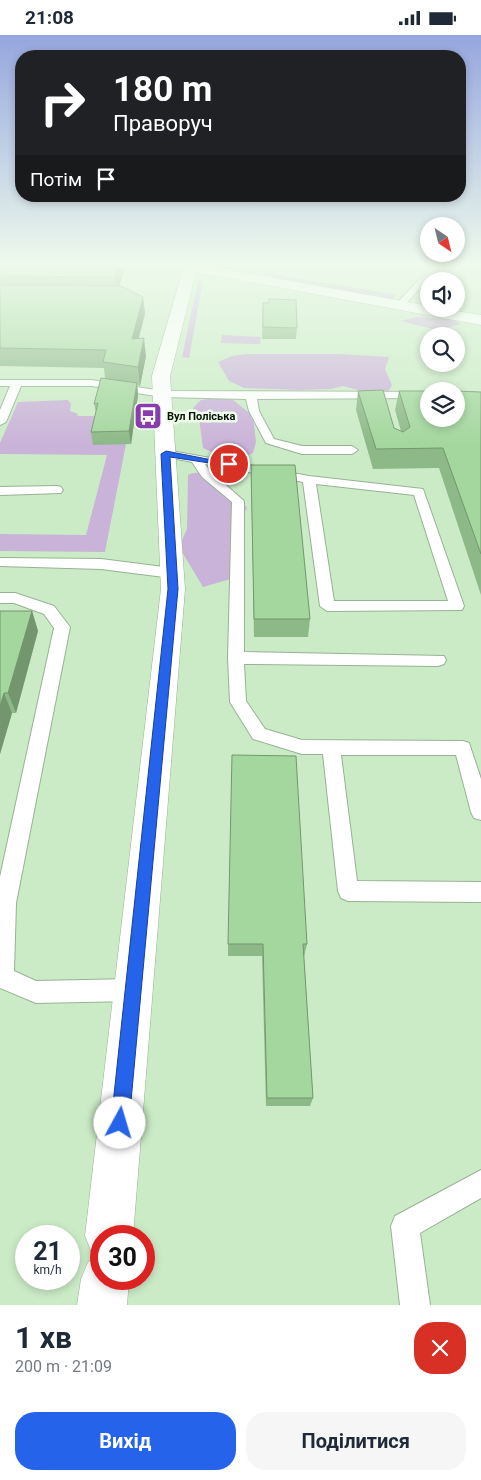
<!DOCTYPE html>
<html lang="uk">
<meta charset="utf-8">
<style>
:root{--surface:#fff;--page:#f6f6f7;--text:#1f2937;--muted:#747a83;--accent:#2563eb}
body{margin:0;font-family:Roboto,sans-serif;background:var(--page);color:var(--text);height:100vh;display:flex;flex-direction:column;font-size:19px;white-space:nowrap}
*{box-sizing:border-box;margin:0}
p{font-size:16px;color:var(--muted)}
.icon{flex:none;width:28px;height:28px;fill:none;stroke:currentColor;stroke-width:2;stroke-linecap:round;stroke-linejoin:round}
.map{position:relative;height:1270px;overflow:hidden}
.side{display:flex;flex-direction:column;background:var(--surface);flex:1}
.side>*{flex:none}
.guide{position:absolute;left:15px;top:15px;width:451px;height:152px;border-radius:20px;box-shadow:0 2px 8px #0003;background:#202124;color:#fff;overflow:hidden}
.needle{width:32px;rotate:145deg}
.buttons{position:absolute;left:420px;top:182px;display:grid;gap:10px}
.buttons a{display:grid;place-items:center;width:45px;height:45px;border-radius:50%;background:var(--surface);box-shadow:0 2px 8px #0003;font-size:25px}
.speed{position:absolute;left:15px;top:1190px;display:flex;gap:10px;font-size:25px;font-weight:700;text-align:center}
.speed>*{display:grid;place-content:center;width:65px;height:65px;border-radius:50%;background:var(--surface);box-shadow:0 2px 8px #0003;line-height:1}
.speed small{font-size:12px;font-weight:400}
.speed .limit{border:8px solid #d22;background:#fff;color:#111}
.pin{position:absolute;display:grid;place-items:center;width:42px;height:42px;color:#fff;margin:-21px;border:2px solid #fff;border-radius:50%;box-shadow:0 1px 5px #0007}
.me{position:absolute;width:55px;margin:-28px;rotate:6deg;stroke-linejoin:round;filter:drop-shadow(0 0 4px #0008)}
.turn{display:flex;align-items:center;gap:18px;height:105px;padding:0 15px;font-size:22px}
.turn .icon{width:65px;height:65px;stroke-width:2.5}
.turn b{display:block;font-size:35px;line-height:42px}
.then{display:flex;align-items:center;height:48px;padding:0 15px;background:#0003;gap:10px;font-size:19px}
.round{display:grid;place-items:center;flex:none;width:52px;height:52px;border-radius:20px;background:var(--page)}
.summary{display:flex;align-items:center;justify-content:space-between;height:85px;padding:0 15px}
h1{font-size:30px;font-weight:700;line-height:38px}
.primary-button{display:flex;gap:10px;margin-top:auto;padding:10px 15px}
.primary-button a{flex:1;height:58px;border-radius:20px;background:var(--accent);color:#fff;font-size:20px;font-weight:700;line-height:58px;text-align:center}
.primary-button a+a{background:var(--page);color:var(--text)}
.status{display:flex;justify-content:space-between;align-items:center;height:35px;padding:0 25px;background:var(--surface);direction:ltr}
.status svg{height:14px;fill:currentColor}
.map>svg:first-child{display:block}
.built{fill:#cbebc6;fill-rule:evenodd}
.green{fill:#cab3d8}
.lines{fill:none;stroke-linecap:round;stroke-linejoin:round}
.lane-casing{stroke:#98b295;stroke-width:2}
.street-casing{stroke:#98b295;stroke-width:1}
.lane{fill:#fff;fill-rule:evenodd}
.street{fill:#fff;fill-rule:evenodd}
.wall{fill:#8db988}
.shaded-wall{fill:#73966f}
.building{fill:#a4d79e;stroke:#73966f}
.route{fill:#2563eb;stroke:#184099}
.labels{text-anchor:middle;stroke-width:5;stroke-linejoin:round;paint-order:stroke}
.far-poi-label{font-size:11px;font-weight:bold;fill:#081107;stroke:#eefeeb;text-anchor:start}
</style>
<div class="status"><b>21:08</b><svg viewBox="0 0 49 12"><path d="M0 12V9h3v3zM5 12V6h3v6zM10 12V3h3v9zM15 12V0h3v12zM26 1h20v11H26zM47 4h2v5h-2z"/></svg></div>
<div class="map">
<svg width="481" height="1270" viewBox="0 0 481 1270">
<rect width="100%" height="100%" fill="#d9f4d5"/>
<path class="built" d="M0,231h481v1039h-481zM429,246h27v28h-27zM429,301h27v28h-27zM429,356h27v28h-27zM26,1201h43v43h-43zM101,1201h43v43h-43z"/>
<g class="green">
<path d="M266,238l130,22 -3,4 -131,-23z"/>
<path d="M198,246h5l-14,77 -7,-1z"/>
<path d="M416,282l33,2 13,5 -25,6 -37,-9z"/>
<path d="M222,300l39,2 -1,7 -39,-1z"/>
<path d="M247,319h92l50,3 -4,12 7,16 -4,7 -11,3 -34,-9 -12,3 -32,1 -55,-2 -15,-7 -11,-19 14,-6z"/>
<path d="M217,363l15,1 21,17 3,26 -3,11c-21,10 -29,5 -50,-5l-4,-30 -6,-10 8,-8z"/>
<path d="M68,365l3,4 -1,7 8,3 -1,2h23l-7,28h33l-21,108 -105,-1v-17l86,1 21,-80 -107,-1v-11l18,-41z"/>
<path d="M218,429l24,7 -2,10 -12,4 19,23 -14,23 1,47 -31,9 -24,-40 8,-18 1,-54c10,-6 19,1 29,5l-7,-9z"/>
</g>
<g class="lines">
<defs>
<g id="lane">
<path d="M432,231h8l-37,41h-6v-4z"/>
<path d="M0,345h92l70,11 267,1v6l-172,1 2,12 15,28 28,7h50l6,4 -6,4h-50l-36,-11 -17,-32 -3,-12 -84,-2 -70,-11h-71l-15,36 -6,3v-15l10,-24h-10z"/>
<path d="M166,415l143,26 114,13 41,117 -2,4 -135,1 -7,-5 -17,-124 -98,-18 5,7 34,30v151l200,4 2,4 -2,4 -6,2 -194,-2 2,37 19,28 37,11 161,1 6,2 12,36v41l-7,-2 -3,-6 -15,-57h-115l16,126 124,1v20l-133,-1 -7,-3 -3,-7 -15,-137h-21l-49,-15 -23,-37 -2,-44 4,-156 -30,-25 -10,-15 -30,-6 -2,-2zM316,449l98,11 34,106h-114z"/>
<path d="M57,451l4,1 2,3 -2,3 -61,2v-8z"/>
<path d="M0,523l101,1 71,9 7,5 -7,5 -71,-9 -101,-3z"/>
<path d="M0,558h15l39,13 16,21 -54,276 -2,68 22,10 97,-2 8,3 3,8 -3,8 -8,3 -97,2 -36,-15v-111l54,-249 -10,-14 -30,-11h-14z"/>
<path d="M481,1135v28l-61,35 10,72h-30l-9,-79 4,-10z"/>
</g>
<path id="street" d="M184,231h24l221,40v3h15l37,6v10l-285,-53 -26,104 15,213 -52,647h-32v43h28l-2,26h-50l4,-26 7,-17 13,-6 -9,-3 -7,-17 76,-647 -9,-213z"/>
</defs>
<use href="#lane" class="lane-casing"/>
<use href="#street" class="street-casing"/>
<use href="#lane" class="lane"/>
<use href="#street" class="street"/>
</g>
<g class="wall">
<path d="M0,231h126l-7,20 24,11 2,17 -7,25 8,17 -6,30 -3,-1 1,10 -7,49 -38,1 -2,-13 5,-20 -2,-8 11,-26 -1,-10 -104,-2z"/>
<path d="M263,268l34,25 -1,11h-34z"/>
<path d="M358,356l36,37 7,3 -6,-21 4,-19 82,1v203l-42,-127 -66,1 -17,-59z"/>
<path d="M251,430l59,154 -2,18h-54z"/>
<path d="M0,576h32l6,20 -22,82h-4l-12,41z"/>
<path d="M228,909h79l-3,13 9,141 -3,8h-44l-4,-150h-34z"/>
</g>
<g class="shaded-wall">
<path d="M118,231h8l-9,27 -2,-16z"/>
<path d="M143,262l2,17 -11,43 -2,-18z"/>
<path d="M144,303l2,18 -6,30 -2,-19z"/>
<path d="M137,348l1,12 -7,49 -2,-13z"/>
<path d="M32,576l6,20 -22,82 -8,-20z"/>
<path d="M4,658l8,20 -12,41v-48z"/>
</g>
<g class="building">
<path d="M0,231h118l-3,11 -115,-1z"/>
<path d="M0,250l121,1 22,11 -11,42 12,-1 -6,29 -35,-5 3,-12 -106,-2z"/>
<path d="M269,264l27,1 1,28 -34,-1v-24h6z"/>
<path d="M101,343l36,5 -8,48 -38,1 7,-29 -4,1z"/>
<path d="M383,355l11,38 9,4 7,-5 -11,-36h57h-27v28h27v-28l25,1v162l-38,-106 -67,1 -18,-58z"/>
<path d="M251,430h44l15,154h-56z"/>
<path d="M0,576h32l-24,82h-4l-4,13z"/>
<path d="M232,720l64,1 11,188h-4l10,154h-46l-4,-154h-35z"/>
</g>
<linearGradient id="sky" x2="0" y2="1"><stop stop-color="#95a6de"/><stop offset="0.56" stop-color="#eefaec"/><stop offset="1" stop-color="#eefaec" stop-opacity="0"/></linearGradient>
<rect width="481" height="409" fill="url(#sky)"/>
<path class="route" d="M166,416l67,13 -4,2 -59,-9 8,132 -49,534 -2,6 -7,3 -6,-3 -3,-6 57,-534 -7,-135z"/>
<defs>
<symbol id="bus-square" viewBox="-11 -11 22 22"><rect x="-9" y="-9" width="18" height="18" rx="4" fill="#893cad" stroke="#eefeeb"/><path d="M-5-6H5V4H4V6H2V4H-2V6H-4V4H-5ZM-3.5-4V0h7V-4ZM-3.5 1.2v1.5H-2V1.2ZM2 1.2v1.5H3.5V1.2Z" fill="#fff"/></symbol>
</defs>
<g fill-rule="evenodd">
<use href="#bus-square" x="132" y="365" width="32" height="32"/>
</g>
<g class="labels">
<g class="far-poi-label">
<text x="167" y="385">Вул Поліська</text>
</g>
</g>
</svg>
<div class="buttons">
<a><svg class="needle" viewBox="-14 -14 28 28"><path d="M0-13l5 13h-10z" fill="#e53935"/><path d="M0 13l5-13h-10z" fill="#747a83"/></svg></a>
<a><svg class="icon" aria-label="sound" viewBox="0 0 24 24"><path d="M4 9h4l5-4v14l-5-4H4zM17 9q2 3 0 6"/></svg></a>
<a><svg class="icon" aria-label="search" viewBox="0 0 24 24"><circle cx="10" cy="10" r="6"/><path d="M15 15l6 6"/></svg></a>
<a><svg class="icon" aria-label="layers" viewBox="0 0 24 24"><path d="M12 4l9 5-9 5-9-5zM3 14l9 5 9-5"/></svg></a>
</div>
<div class="speed"><div>21<small>km/h</small></div><div class="limit">30</div></div>
<div class="pin" style="left:229px;top:429px;background:#d93025"><svg class="icon" aria-label="arrive" viewBox="0 0 24 24"><path d="M6 21V4h12l-3 4 3 4H6"/></svg></div>
<svg class="me" style="left:120px;top:1088px" viewBox="-20 -20 40 40"><circle r="19" fill="#fff"/><path d="M0-13L10 11 0 6-10 11z" fill="#2563eb"/></svg>
<div class="guide">
<div class="turn"><svg class="icon" aria-label="right" viewBox="0 0 24 24"><path d="M7 20v-9h11M14 6l5 5-5 5"/></svg><div><b>180 m</b>Праворуч</div></div>
<div class="then">Потім<svg class="icon" aria-label="arrive" viewBox="0 0 24 24"><path d="M6 21V4h12l-3 4 3 4H6"/></svg></div>
</div>
</div>
<section class="side">
<div class="summary"><div><h1>1 хв</h1><p>200 m · 21:09</p></div><a class="round" style="background:#d93025;color:#fff"><svg class="icon" aria-label="close" viewBox="0 0 24 24"><path d="M6 6l12 12M18 6L6 18"/></svg></a></div>
<div class="primary-button"><a>Вихід</a><a>Поділитися</a></div>
</section>
